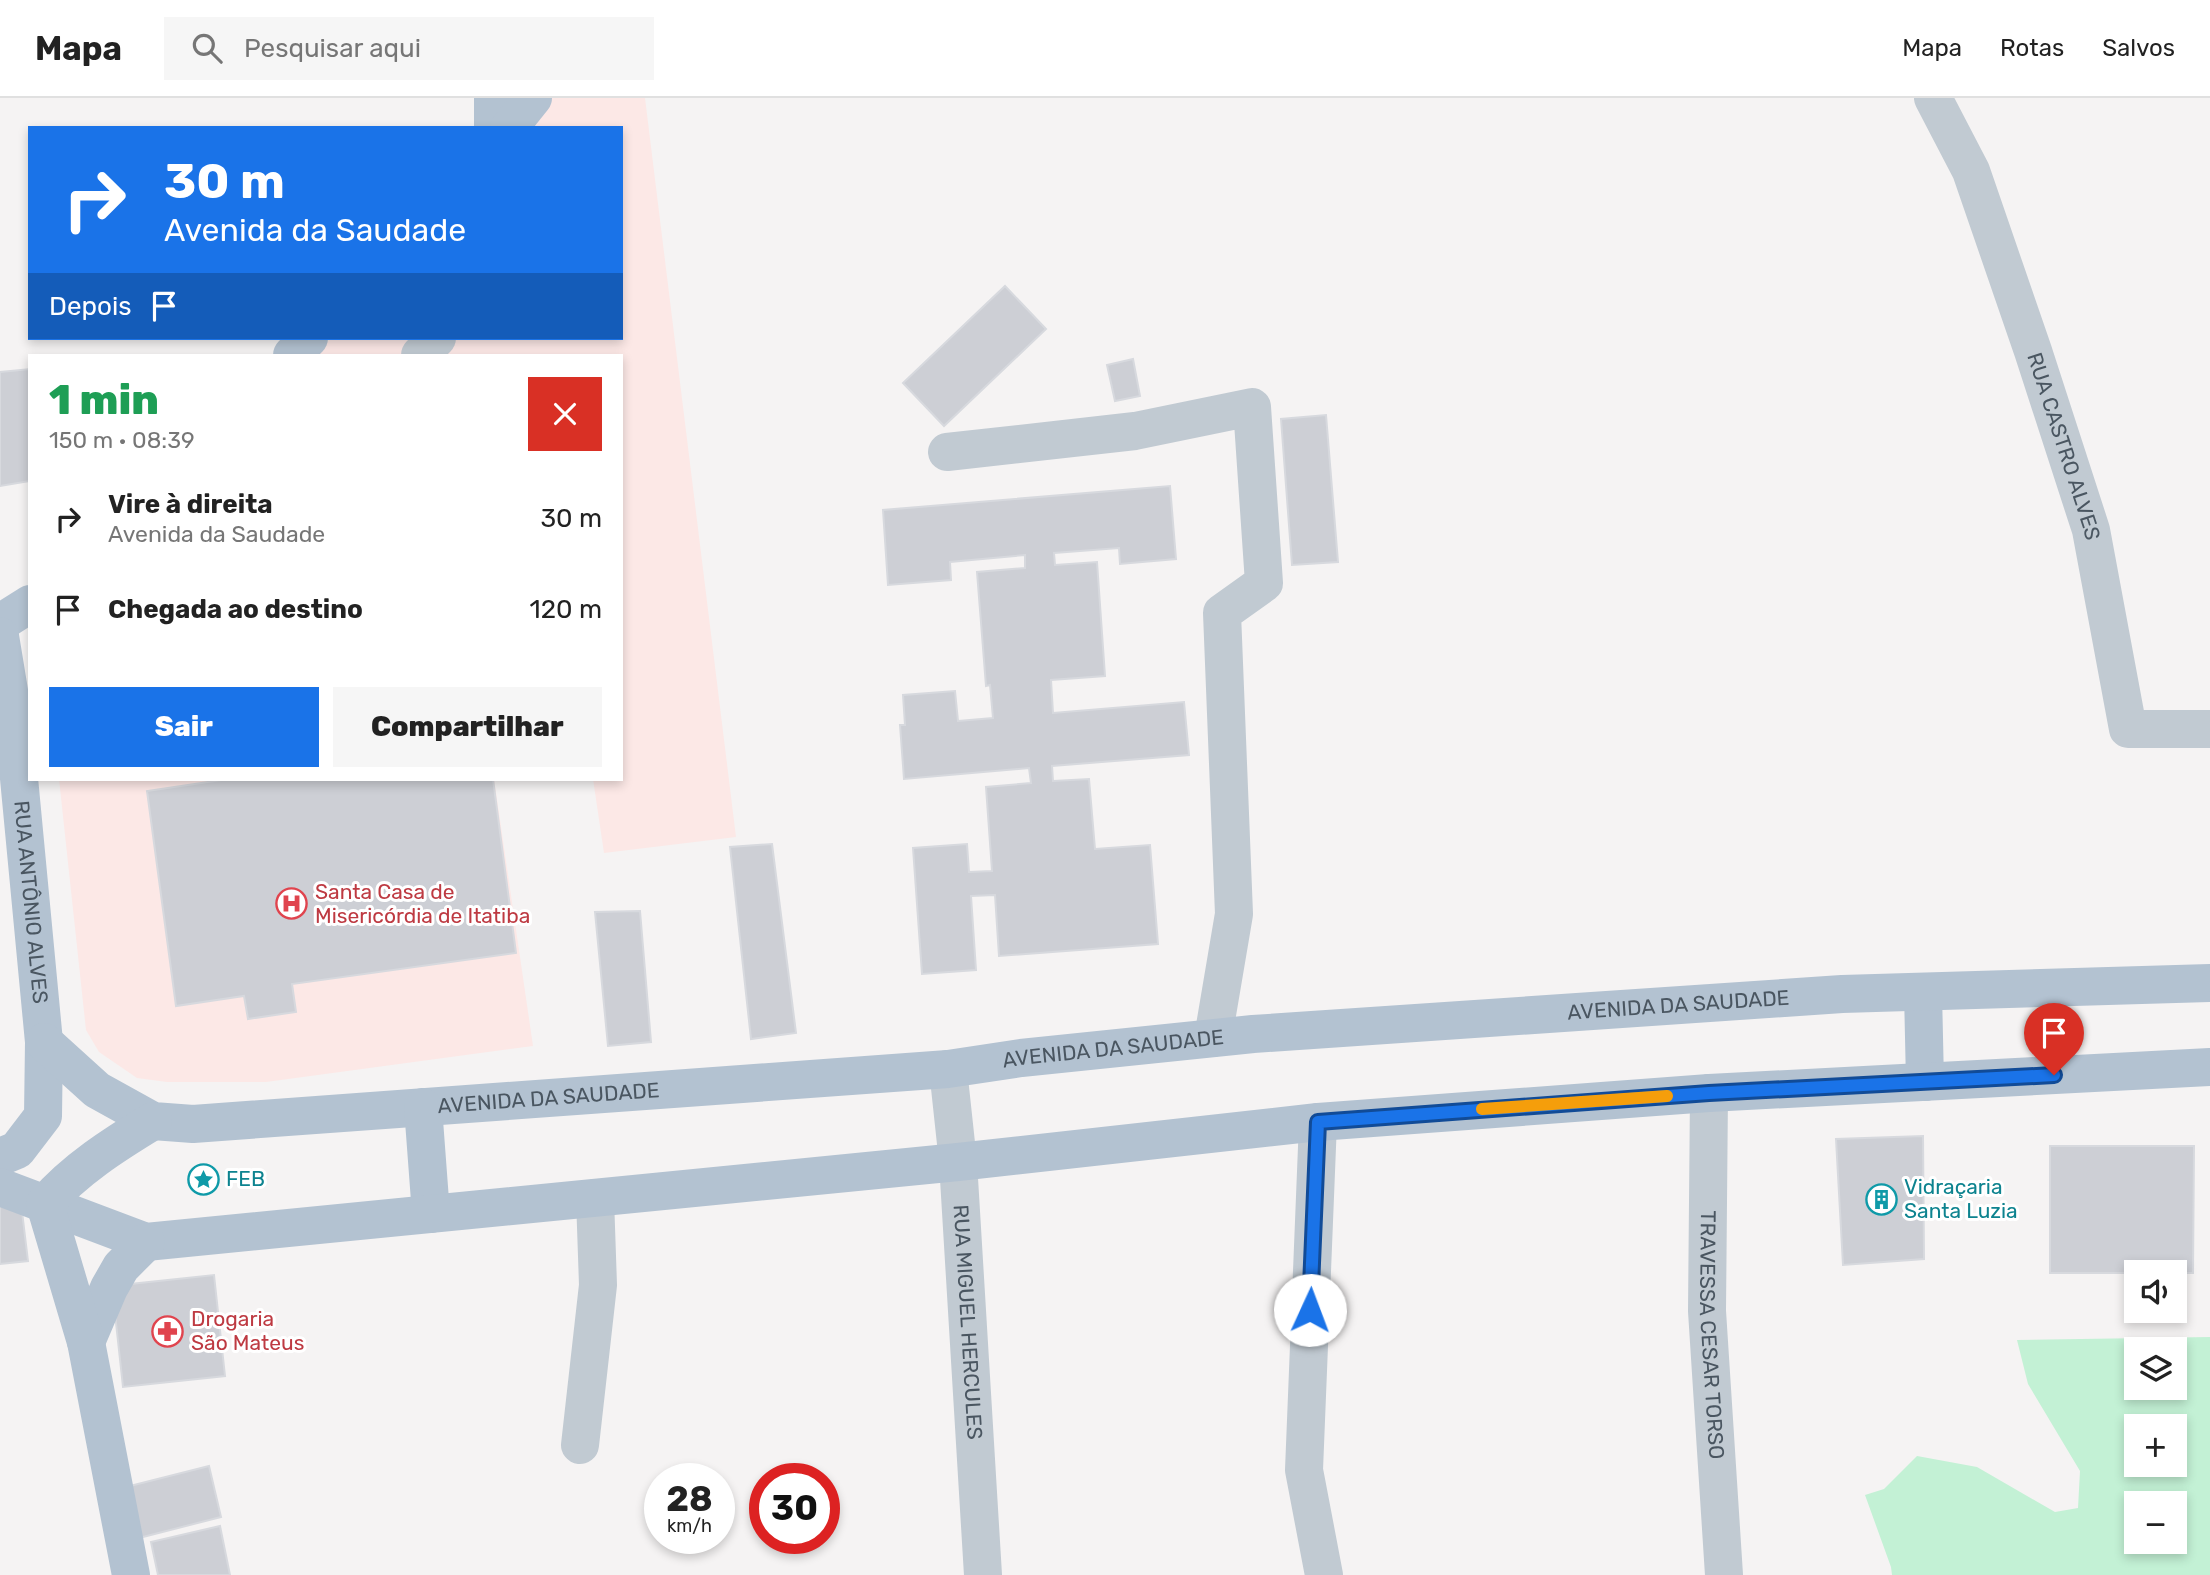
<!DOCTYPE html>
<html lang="pt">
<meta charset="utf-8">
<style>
:root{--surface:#fff;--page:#f6f6f6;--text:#222;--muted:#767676;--line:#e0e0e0;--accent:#1a73e8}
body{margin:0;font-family:Rubik,sans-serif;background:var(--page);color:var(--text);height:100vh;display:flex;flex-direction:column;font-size:26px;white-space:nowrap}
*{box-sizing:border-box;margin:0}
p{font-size:23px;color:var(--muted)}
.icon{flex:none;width:38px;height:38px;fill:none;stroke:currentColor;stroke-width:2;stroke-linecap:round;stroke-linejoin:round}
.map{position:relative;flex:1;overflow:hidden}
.details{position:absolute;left:28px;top:256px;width:595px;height:427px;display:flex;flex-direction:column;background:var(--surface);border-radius:0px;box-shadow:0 4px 10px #0003}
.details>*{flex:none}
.banner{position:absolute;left:28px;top:28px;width:595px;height:214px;border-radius:0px;box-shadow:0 4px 10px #0003;background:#1a73e8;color:#fff;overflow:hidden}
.buttons{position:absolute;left:2124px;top:1162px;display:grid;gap:14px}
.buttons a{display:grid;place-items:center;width:63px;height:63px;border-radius:0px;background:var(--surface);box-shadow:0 4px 10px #0003;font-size:35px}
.speed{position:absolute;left:644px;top:1365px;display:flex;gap:14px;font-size:35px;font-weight:700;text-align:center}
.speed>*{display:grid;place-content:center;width:91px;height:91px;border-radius:50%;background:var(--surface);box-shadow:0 4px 10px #0003;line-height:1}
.speed small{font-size:18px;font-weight:400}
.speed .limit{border:10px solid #d22;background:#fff;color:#111}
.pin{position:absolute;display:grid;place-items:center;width:60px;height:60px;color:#fff;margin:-72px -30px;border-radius:50% 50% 50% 0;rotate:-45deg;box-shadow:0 0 7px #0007}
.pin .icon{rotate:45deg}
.me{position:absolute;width:77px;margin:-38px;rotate:2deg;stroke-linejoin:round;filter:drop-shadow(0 0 5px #0008)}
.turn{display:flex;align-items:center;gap:24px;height:147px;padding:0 21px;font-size:32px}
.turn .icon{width:91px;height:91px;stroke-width:2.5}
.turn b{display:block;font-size:49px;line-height:60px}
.then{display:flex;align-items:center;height:66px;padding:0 21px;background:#0003;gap:14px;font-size:26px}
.round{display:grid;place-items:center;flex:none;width:74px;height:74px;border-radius:0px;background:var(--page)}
.head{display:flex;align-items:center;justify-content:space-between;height:119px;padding:0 21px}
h1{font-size:42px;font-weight:800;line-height:52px;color:#1e9e55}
.action{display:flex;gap:14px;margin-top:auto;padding:14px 21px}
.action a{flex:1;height:80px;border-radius:0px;background:var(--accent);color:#fff;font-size:28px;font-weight:800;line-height:80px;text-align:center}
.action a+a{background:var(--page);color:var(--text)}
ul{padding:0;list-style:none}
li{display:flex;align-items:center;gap:21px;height:91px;padding:0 21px}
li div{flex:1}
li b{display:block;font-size:26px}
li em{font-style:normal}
header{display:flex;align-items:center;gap:42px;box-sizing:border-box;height:98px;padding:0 35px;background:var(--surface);border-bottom:2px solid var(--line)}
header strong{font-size:33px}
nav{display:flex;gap:38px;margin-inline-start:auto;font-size:24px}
.search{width:490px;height:63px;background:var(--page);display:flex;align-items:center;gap:18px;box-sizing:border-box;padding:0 24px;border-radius:0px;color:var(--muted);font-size:26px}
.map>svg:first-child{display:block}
.medical{fill:#fce8e6}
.green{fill:#c3f1d5;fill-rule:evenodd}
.building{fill:#cdcfd5;stroke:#d7d9de;stroke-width:2}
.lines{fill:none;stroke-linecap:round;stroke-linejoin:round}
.minor{stroke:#c1cad2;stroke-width:38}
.major{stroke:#b3c2d1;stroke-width:38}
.route-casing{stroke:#114b97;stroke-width:18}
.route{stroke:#1a73e8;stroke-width:12}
.slow{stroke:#f59e0b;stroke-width:12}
.labels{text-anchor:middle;stroke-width:6;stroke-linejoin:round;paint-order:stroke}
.street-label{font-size:21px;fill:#4a5661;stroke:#fff}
.health-label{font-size:21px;fill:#be3a42;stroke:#fff;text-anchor:start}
.culture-label{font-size:21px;fill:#0d838f;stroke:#fff;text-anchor:start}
</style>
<header>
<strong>Mapa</strong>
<div class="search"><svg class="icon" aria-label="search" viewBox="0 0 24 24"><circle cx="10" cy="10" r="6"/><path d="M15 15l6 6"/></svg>Pesquisar aqui</div>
<nav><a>Mapa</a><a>Rotas</a><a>Salvos</a></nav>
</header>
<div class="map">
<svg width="2210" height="1477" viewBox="0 0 2210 1477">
<rect width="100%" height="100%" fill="#f5f3f3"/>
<g class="medical">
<path d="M550,0h95l91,739 -132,16 -11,-74h28v-424h-307l17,-17h290v-210h-95z"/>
<path d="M59,681h435l39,267 -267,36h-99l-30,-4 -38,-26 -13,-22z"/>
</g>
<path class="green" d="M2210,1239v238h-318l-1,-8 -26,-72 19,-6 33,-33 60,11 78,45 23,-4 2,-37 -52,-87 -11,-44zM2137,1251h38v39h-38zM2137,1328h38v39h-38zM2175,1405v39h-38v-39z"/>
<g class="building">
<path d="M1005,188l41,43 -102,97 -41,-43z"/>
<path d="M1133,261l7,37 -25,5 -8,-36z"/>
<path d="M30,271v112l-30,5v-114z"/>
<path d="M1326,317l12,147 -46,3 -11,-146z"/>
<path d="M1170,388l6,73 -56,5 -1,-16 -65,5 1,12 42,-3 8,114 -54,4 2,33 131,-11 5,53 -137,11 1,15 36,-2 6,70 55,-4 8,99 -159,12 -4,-61 -24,1 5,74 -54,4 -9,-126 54,-4 2,28 23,-1 -6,-84 45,-4 -2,-15 -125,11 -4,-54h5l-2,-30 52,-4 3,30 35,-3 -3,-33 -4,1 -9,-114 48,-4v-13l-75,7 1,18 -63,5 -5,-75z"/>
<path d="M228,681h265l23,174 -224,31 4,28 -48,7 -4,-23 -68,10 -29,-215z"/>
<path d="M772,746l24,189 -45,6 -21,-192z"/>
<path d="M640,813l11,131 -43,4 -13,-134z"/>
<path d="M1923,1038l1,123 -81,6 -7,-126z"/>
<path d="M2050,1048h144l-1,127h-143z"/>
<path d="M20,1097l8,66 -28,3v-67z"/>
<path d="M214,1177l11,101 -102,11 -11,-101z"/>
<path d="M209,1368l12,51 -82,21 -13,-51z"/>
<path d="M220,1428l10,49h-72l-7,-33z"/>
</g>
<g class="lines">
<g class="minor">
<path id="s1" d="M1933,0l38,73 62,180 58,179 37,199h82"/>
<path d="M420,257l17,-17"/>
<path d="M947,354l188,-21 117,-24 12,176 -42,30 12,301 -21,124"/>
<path id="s2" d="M948,971l10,93 25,413"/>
<path id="s3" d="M1709,995l-2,218 17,264"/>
<path d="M1318,1024l-14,348 20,105"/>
<path d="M580,1347l18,-160 -3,-87"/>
</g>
<g class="major">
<path d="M493,30v-30"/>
<path d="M509,30l24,-30"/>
<path d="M292,257l17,-17"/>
<path d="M0,525l30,-19"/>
<path id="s4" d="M0,538l13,79 31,327 -1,74 -26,34 -17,7"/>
<path d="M1923,894l2,90"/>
<path id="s5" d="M44,944l53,48 56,31 40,3 755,-55 73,-11 232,-24 589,-40 368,-11"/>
<path d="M423,1009l8,107"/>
<path d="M0,1089l146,55 812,-80 360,-40 391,-29 501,-26"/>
<path d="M86,1244l23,-54 12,-21 25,-25"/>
<path d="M131,1477l-45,-233 -41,-138c29,-34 70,-60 108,-83"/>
</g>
</g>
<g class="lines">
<defs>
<path id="route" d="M1310,1212l8,-188 391,-29 345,-18"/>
</defs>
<use href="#route" class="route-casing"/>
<use href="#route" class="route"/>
<path class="slow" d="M1482,1011l185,-13"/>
</g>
<defs>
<symbol id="hospital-ring" viewBox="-11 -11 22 22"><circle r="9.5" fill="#fff" stroke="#e0444e" stroke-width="1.5"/><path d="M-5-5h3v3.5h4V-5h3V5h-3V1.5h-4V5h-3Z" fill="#e0444e"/></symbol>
<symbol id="sight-ring" viewBox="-11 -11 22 22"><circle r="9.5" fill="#fff" stroke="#0f9aa8" stroke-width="1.5"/><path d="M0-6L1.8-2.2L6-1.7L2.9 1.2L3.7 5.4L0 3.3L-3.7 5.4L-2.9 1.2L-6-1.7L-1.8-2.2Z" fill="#0f9aa8"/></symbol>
<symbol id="building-ring" viewBox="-11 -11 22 22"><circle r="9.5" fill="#fff" stroke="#0f9aa8" stroke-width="1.5"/><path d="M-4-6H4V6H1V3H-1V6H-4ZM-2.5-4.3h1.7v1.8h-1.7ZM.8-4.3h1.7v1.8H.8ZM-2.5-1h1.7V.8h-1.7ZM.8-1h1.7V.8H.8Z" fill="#0f9aa8"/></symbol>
<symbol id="pharmacy-ring" viewBox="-11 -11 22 22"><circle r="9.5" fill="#fff" stroke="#e0444e" stroke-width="1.5"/><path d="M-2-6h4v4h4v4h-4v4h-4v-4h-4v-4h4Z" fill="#e0444e"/></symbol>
</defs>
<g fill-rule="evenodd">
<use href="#hospital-ring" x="274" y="788" width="35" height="35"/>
<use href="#sight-ring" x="186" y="1064" width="35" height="35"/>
<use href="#building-ring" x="1864" y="1084" width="35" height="35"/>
<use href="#pharmacy-ring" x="150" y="1216" width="35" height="35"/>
</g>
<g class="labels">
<g class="street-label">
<text dy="7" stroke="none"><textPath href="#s1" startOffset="373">RUA CASTRO ALVES</textPath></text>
<text dy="7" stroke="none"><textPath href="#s4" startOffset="268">RUA ANTÔNIO ALVES</textPath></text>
<text dy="7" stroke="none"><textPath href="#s5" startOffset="1666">AVENIDA DA SAUDADE</textPath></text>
<text dy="7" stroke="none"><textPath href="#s5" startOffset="1099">AVENIDA DA SAUDADE</textPath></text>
<text dy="7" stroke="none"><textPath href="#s5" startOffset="532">AVENIDA DA SAUDADE</textPath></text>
<text dy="7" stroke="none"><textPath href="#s2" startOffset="254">RUA MIGUEL HERCULES</textPath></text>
<text dy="7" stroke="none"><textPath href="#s3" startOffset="242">TRAVESSA CESAR TORSO</textPath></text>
</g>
<g class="health-label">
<text x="315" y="801">Santa Casa de<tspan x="315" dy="24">Misericórdia de Itatiba</tspan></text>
<text x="191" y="1228">Drogaria<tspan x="191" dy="24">São Mateus</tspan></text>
</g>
<g class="culture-label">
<text x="226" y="1088">FEB</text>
<text x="1904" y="1096">Vidraçaria<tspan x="1904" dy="24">Santa Luzia</tspan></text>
</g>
</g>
</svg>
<div class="buttons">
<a><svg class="icon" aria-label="sound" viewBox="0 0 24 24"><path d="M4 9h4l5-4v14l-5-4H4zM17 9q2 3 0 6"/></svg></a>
<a><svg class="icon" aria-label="layers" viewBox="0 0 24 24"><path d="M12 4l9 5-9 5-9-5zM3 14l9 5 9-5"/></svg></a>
<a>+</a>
<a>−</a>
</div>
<div class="speed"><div>28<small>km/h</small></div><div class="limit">30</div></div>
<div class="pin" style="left:2054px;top:977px;background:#d93025"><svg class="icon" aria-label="arrive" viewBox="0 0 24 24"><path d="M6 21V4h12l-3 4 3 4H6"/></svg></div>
<svg class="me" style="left:1310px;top:1212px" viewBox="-20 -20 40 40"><circle r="19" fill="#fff"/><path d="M0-13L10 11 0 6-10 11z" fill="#1a73e8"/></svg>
<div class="banner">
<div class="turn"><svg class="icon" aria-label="right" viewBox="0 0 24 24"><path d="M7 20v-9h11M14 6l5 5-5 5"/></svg><div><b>30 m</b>Avenida da Saudade</div></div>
<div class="then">Depois<svg class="icon" aria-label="arrive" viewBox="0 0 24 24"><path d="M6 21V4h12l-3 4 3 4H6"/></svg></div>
</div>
<section class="details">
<div class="head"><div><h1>1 min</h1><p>150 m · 08:39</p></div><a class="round" style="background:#d93025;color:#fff"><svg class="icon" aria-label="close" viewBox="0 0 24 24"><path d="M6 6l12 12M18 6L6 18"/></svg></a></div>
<ul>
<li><svg class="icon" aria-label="right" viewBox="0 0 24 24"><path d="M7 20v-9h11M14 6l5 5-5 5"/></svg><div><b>Vire à direita</b><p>Avenida da Saudade</p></div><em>30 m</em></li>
<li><svg class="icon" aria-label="arrive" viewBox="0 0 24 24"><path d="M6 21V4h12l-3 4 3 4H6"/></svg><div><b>Chegada ao destino</b></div><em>120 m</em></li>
</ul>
<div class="action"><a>Sair</a><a>Compartilhar</a></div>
</section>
</div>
